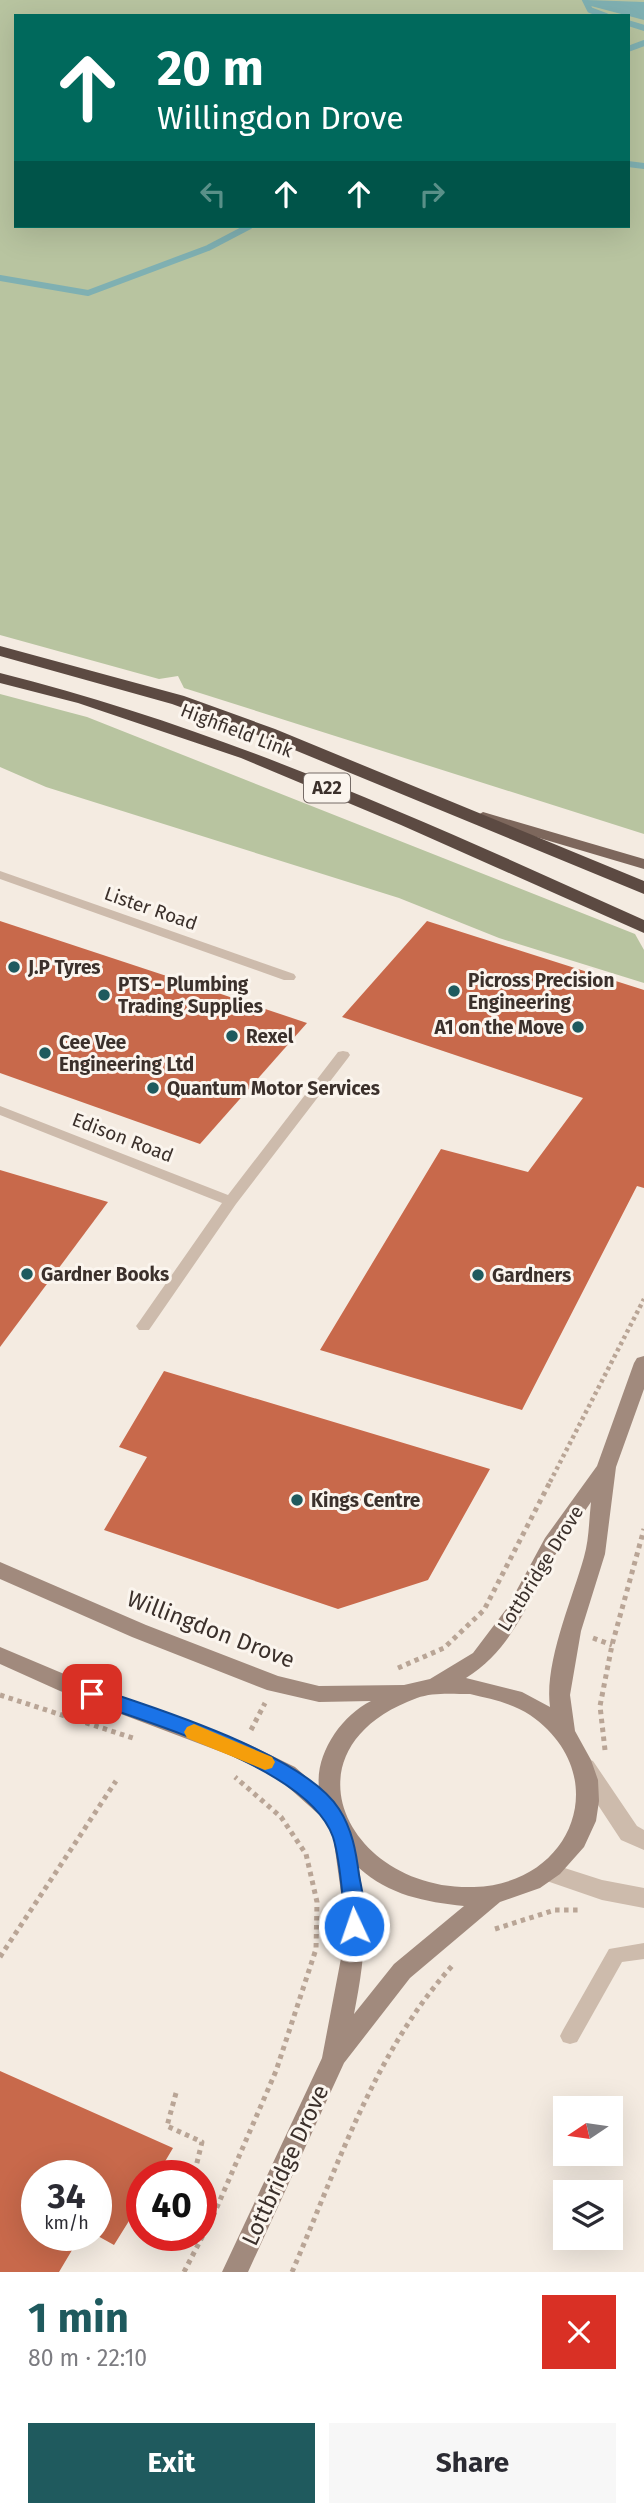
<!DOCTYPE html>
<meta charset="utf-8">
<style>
:root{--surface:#fff;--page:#f7f7f7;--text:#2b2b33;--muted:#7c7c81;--accent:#1f5a5e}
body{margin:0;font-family:"Fira Sans",sans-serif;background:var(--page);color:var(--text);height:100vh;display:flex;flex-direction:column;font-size:26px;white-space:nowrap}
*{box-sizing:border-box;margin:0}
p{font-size:23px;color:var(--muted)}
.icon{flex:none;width:38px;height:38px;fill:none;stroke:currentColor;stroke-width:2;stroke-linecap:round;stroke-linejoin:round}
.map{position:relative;height:2272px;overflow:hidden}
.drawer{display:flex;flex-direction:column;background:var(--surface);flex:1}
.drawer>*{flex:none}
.hud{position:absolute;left:14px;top:14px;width:616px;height:214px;border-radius:0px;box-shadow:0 7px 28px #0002;background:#00695c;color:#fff;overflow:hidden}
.needle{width:46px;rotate:257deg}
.tools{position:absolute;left:553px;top:2096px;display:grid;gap:14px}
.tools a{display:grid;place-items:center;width:70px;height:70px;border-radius:0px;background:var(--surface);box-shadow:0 7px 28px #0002;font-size:35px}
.speed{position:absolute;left:21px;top:2160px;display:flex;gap:14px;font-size:35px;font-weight:700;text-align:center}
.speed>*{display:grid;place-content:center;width:91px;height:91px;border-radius:50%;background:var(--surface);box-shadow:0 7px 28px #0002;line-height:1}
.speed small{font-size:18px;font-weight:400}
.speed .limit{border:10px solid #d22;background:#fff;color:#111}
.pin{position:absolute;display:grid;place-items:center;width:60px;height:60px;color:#fff;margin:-30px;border-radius:14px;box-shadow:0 4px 10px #0006}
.me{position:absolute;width:77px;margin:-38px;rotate:357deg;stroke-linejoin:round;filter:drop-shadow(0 0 5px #0008)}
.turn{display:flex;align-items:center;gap:24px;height:147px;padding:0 28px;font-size:32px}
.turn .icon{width:91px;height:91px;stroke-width:2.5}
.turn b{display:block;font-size:49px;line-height:60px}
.lanes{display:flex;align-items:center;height:66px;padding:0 28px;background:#0003;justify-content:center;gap:35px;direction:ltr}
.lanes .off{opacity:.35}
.round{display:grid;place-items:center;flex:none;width:74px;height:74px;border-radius:0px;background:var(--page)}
.head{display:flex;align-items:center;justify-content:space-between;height:119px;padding:0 28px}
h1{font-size:42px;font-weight:700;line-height:52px;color:var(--accent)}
.button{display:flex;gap:14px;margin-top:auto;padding:14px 28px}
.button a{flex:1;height:80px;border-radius:0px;background:var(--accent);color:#fff;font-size:28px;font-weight:700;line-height:80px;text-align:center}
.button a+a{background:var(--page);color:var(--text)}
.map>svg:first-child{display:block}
.green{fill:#b8c4a0;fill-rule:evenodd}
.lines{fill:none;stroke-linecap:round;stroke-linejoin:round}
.stream{stroke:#7fb0b2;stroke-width:6}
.river{fill:#7fb0b2;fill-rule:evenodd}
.building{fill:#c8694b}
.path-far1{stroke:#b9a596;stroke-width:4.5;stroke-dasharray:3.5 3.5;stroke-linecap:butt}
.path{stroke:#b9a596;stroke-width:5;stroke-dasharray:4.5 4.5;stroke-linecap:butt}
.lane{fill:#cdbbac;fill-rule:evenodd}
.street{fill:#cdbbac;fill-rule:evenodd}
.secondary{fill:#a18a7d;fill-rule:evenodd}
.primary{fill:#7d675c;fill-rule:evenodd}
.highway{fill:#5c4a42;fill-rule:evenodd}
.route{fill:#1a73e8;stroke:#114b97;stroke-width:2}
.slow{fill:#f59e0b}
.poi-dot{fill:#1f5a5e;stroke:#fbf5ee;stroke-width:2.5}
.labels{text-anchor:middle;stroke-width:6;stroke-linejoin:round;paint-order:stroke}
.shield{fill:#fbf5ee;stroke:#756b66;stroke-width:2}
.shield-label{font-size:18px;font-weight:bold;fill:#3b302b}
.street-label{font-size:19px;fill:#3b302b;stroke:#fbf5ee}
.poi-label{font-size:19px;font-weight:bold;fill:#3b302b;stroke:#fbf5ee;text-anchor:start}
.near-street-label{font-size:23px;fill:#3b302b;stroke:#fbf5ee}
</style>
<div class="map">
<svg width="644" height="2272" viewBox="0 0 644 2272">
<rect width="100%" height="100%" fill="#f4ebe1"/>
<g class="green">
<path d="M0,0h644v834l-460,-146 -6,-12 -19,3 -159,-44zM16,16h612v210h-612z"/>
<path d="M0,694l87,23 548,217 9,16v33l-145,-45 -100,-40 -353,-111 -46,-20z"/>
</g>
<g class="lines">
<g class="stream">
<path d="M585,0l5,10 16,6"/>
<path d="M628,23l16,5"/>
<path d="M628,49l16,-6"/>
<path d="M628,164l16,2"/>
<path d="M0,278l88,15 120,-45 42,-22"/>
</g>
<path class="river" d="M587,0l57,2v18l-53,-14z"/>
</g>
<g class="building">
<path d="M0,921l212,70 95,32 -107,121 -200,-71z"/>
<path d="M427,921l217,69v198l-7,-2 -115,224 -202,-60 121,-201 87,23 55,-74 -241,-81z"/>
<path d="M0,1170l108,32 -108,145z"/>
<path d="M164,1371l326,98 -62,111 -90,29 -234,-79 43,-73 -28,-10z"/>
<path d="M0,2071l173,77 -16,27h-15v25l-28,45 -18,-10v-60h-59v60h44l-22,37h-59z"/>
</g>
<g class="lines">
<path class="path-far1" d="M550,1482l94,-183"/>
<g class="path">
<path d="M593,1638l19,7"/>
<path d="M398,1668l46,-20 40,-38 67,-130"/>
<path d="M0,1695l136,44"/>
<path d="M251,1730l14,-27"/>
<path d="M605,1750l-5,-44 12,-61 32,-116"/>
<path d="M495,1929l60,-19h23"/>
<path d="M0,1957l116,-176"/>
<path d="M176,2093l-9,33 35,16 -8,33"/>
<path d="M201,2208l13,6"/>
<path d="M184,2272l30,-58 62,-143 40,-122 1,-47 -11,-48 -25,-37 -46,-40"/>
<path d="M292,2272c45,-104 83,-221 160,-306"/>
</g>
<g class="lane">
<path d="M0,871l294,103 2,3 -2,3h-10l-284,-101z"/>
<path d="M343,1051l5,1 2,3 -2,3 -112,146 -87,126h-10l-3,-4 3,-4 83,-119 -222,-88v-9l228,89 110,-143z"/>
<path d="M644,1943v16l-22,3 -45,80 -7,2 -7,-2 -3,-6 3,-6 46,-81z"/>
</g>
<g class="street">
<path d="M585,1758l8,3 44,65 7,4v20l-23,-10 -44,-67 -3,-6 3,-6z"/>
<path d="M549,1863l53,17 42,8v20l-42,-8 -61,-21 -3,-7 3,-7z"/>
</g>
<path class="secondary" d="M644,1356v33l-28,78 -11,87 -24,77 -11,64 5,36 16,29 7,20 1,21 -3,20 -12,26 -24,27 -20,14 -40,14 -90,76 -66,85 -96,209h-26l100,-214 20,-105v-53l-9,-65 -8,-15 -46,-41 -47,-23 -172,-65 -60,-27v-17l76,32 172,65 47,23 24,21c-4,-34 22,-72 52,-87l-52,1 -52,-12 -135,-53 -132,-58v-17l146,63 132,51 41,10 85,-1 26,-6 43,-26 34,-45 38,-70 52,-72 37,-103 3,-5zM591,1502c-2,18 -2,38 -7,55 -12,43 -40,106 -34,150l-28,-15 -56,-14c49,-30 65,-85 94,-131 10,-15 21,-30 31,-45zM470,1694c21,5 42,9 60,21 85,59 44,169 -56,172 -126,4 -197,-138 -57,-189 16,-6 36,-4 53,-4zM359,1868c30,27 66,34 105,38l-70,58 -40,50c11,-56 14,-90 5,-146z"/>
<path class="primary" d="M483,812l161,47v10l-166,-49 -3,-3z"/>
<g class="highway">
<path d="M0,646l184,50 91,33 369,152v13l-381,-157 -91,-33 -172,-48z"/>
<path d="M0,673c225,56 433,152 644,247v13l-243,-108 -160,-67 -163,-55 -78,-20z"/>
</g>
</g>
<path class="route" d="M92,1687c62,20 213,68 247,122 13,20 17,42 20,66 3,17 10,41 2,58l-7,2 -8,-2c-5,-10 -2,-21 -3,-32 -2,-20 -4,-45 -10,-64 -24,-69 -183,-113 -248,-137l-3,-6 3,-5z"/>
<path class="slow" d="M194,1724l78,33 3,5 -3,6 -7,2 -78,-32 -3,-6 3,-5z"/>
<g class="poi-dot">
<circle cx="14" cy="967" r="7"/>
<circle cx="454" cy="991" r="7"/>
<circle cx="104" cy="995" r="7"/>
<circle cx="578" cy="1027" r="7"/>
<circle cx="232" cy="1036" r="7"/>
<circle cx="45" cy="1053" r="7"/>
<circle cx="153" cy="1088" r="7"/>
<circle cx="27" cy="1274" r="7"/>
<circle cx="478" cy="1275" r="7"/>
<circle cx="297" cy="1500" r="7"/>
</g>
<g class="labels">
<rect class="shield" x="304" y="773.5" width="46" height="29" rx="5"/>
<g class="shield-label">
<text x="327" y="794">A22</text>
</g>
<g class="street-label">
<text transform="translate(237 730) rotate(21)" y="7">Highfield Link</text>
<text transform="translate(151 908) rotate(19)" y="7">Lister Road</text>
<text transform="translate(123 1137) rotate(21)" y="7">Edison Road</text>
<text transform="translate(540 1568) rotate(-58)" y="7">Lottbridge Drove</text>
</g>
<g class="poi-label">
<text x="28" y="974">J.P Tyres</text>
<text x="468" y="987">Picross Precision<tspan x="468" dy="22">Engineering</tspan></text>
<text x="118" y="991">PTS - Plumbing<tspan x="118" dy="22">Trading Supplies</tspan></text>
<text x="564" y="1034" text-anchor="end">A1 on the Move</text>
<text x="246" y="1043">Rexel</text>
<text x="59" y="1049">Cee Vee<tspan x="59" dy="22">Engineering Ltd</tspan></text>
<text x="167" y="1095">Quantum Motor Services</text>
<text x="41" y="1281">Gardner Books</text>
<text x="492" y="1282">Gardners</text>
<text x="311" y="1507">Kings Centre</text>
</g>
<g class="near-street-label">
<text transform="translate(211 1629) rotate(21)" y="8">Willingdon Drove</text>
<text transform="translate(285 2165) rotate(-65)" y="8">Lottbridge Drove</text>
</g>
</g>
</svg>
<div class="tools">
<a><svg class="needle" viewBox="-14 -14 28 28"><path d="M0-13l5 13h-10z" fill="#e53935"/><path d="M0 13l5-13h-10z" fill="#7c7c81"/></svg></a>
<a><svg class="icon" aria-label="layers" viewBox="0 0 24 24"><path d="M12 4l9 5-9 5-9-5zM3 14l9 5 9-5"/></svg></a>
</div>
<div class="speed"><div>34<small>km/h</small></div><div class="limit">40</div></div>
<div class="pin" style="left:92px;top:1694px;background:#d93025"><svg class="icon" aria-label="arrive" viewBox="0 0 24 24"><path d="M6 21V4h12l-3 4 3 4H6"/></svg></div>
<svg class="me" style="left:354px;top:1926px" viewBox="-20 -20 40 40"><circle r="17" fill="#1a73e8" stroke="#fff" stroke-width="3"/><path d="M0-11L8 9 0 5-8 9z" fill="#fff"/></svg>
<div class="hud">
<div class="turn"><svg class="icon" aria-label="ahead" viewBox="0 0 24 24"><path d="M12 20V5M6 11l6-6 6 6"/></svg><div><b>20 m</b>Willingdon Drove</div></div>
<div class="lanes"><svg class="icon off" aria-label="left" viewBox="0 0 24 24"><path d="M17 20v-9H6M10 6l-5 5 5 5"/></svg><svg class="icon" aria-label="ahead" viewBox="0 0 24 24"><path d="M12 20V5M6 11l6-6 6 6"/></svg><svg class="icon" aria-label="ahead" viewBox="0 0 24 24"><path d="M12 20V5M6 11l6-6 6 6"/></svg><svg class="icon off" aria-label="right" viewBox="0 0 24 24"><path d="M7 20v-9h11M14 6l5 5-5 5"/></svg></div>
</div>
</div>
<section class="drawer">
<div class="head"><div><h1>1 min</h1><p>80 m · 22:10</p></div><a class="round" style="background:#d93025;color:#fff"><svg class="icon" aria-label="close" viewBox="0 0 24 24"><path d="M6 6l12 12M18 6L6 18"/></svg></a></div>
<div class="button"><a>Exit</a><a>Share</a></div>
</section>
